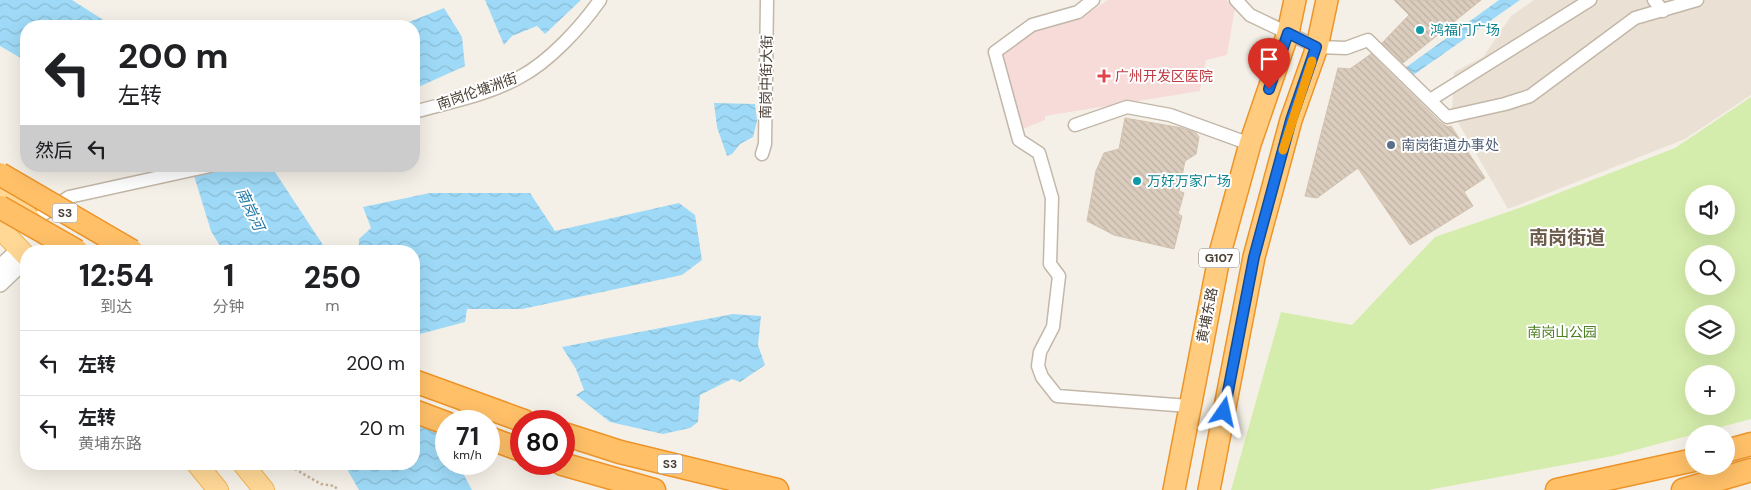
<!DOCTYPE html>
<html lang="zh">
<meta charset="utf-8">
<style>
:root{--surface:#fff;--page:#f2f2f2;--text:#202124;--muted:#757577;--line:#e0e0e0}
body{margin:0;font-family:"DM Sans","Noto Sans SC",sans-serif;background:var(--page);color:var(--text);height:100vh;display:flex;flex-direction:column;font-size:19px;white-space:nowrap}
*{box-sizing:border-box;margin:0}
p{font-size:16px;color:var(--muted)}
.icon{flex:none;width:28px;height:28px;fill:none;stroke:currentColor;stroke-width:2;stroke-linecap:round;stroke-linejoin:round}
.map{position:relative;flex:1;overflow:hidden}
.details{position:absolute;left:20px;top:245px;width:400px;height:225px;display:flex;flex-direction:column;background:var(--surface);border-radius:20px;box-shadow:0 5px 20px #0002}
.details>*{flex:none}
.hud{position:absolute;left:20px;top:20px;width:400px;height:152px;border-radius:20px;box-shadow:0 5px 20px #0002;background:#fff;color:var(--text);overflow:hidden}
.buttons{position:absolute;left:1685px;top:185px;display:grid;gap:10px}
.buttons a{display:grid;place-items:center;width:50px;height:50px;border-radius:50%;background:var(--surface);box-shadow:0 5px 20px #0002;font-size:25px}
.speed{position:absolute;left:435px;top:410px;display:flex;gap:10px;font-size:25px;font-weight:700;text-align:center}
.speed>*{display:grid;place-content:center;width:65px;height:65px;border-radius:50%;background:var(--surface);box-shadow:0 5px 20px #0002;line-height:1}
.speed small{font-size:12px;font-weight:400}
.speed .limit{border:8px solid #d22;background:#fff;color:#111}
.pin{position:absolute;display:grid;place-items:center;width:42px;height:42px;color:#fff;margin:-51px -21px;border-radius:50% 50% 50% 0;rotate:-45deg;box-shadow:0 0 5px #0007}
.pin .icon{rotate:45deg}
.me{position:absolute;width:55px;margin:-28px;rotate:11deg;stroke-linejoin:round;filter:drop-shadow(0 0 4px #0008)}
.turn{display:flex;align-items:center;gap:18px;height:105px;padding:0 15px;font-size:22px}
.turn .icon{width:65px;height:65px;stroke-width:2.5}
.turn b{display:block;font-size:35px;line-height:42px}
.then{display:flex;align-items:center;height:48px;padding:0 15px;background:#0003;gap:10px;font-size:19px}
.eta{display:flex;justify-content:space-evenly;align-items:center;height:85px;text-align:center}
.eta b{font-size:30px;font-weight:800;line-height:35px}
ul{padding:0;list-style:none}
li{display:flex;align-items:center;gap:15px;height:65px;padding:0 15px;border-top:1px solid var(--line)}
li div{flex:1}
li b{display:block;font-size:19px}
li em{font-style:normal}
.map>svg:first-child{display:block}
.residential{fill:#eae1d4}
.medical{fill:#f7dbd9}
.green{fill:#d5edac;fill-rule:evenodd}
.water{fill:url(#water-waves)}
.building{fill:url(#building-back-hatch);stroke:#d3c1ae}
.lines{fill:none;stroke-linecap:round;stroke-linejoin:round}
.minor-casing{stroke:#c2b7a8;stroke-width:15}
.tertiary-casing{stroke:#c2b7a8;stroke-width:18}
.primary-casing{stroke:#f0b65a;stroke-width:22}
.trunk-casing{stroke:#ed9429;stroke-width:24}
.motorway-casing{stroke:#ed9429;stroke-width:25}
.path{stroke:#c5b198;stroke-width:2.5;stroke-dasharray:2.5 2.5;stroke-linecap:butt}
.minor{stroke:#fff;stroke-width:12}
.tertiary{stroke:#fff;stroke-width:15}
.primary{stroke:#ffd896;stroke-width:20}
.trunk{stroke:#ffcc7f;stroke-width:21}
.motorway{stroke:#ffc068;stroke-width:22}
.motorway-bridge-casing{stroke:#ed9429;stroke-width:25;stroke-linecap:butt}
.motorway-bridge{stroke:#ffc068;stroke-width:22}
.route-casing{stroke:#114b97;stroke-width:12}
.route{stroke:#1a73e8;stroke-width:9}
.slow{stroke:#f59e0b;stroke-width:9}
.culture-dot{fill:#0f9aa8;stroke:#fff;stroke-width:2}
.health-dot{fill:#e0444e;stroke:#fff;stroke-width:2}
.service-dot{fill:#5c6f8a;stroke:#fff;stroke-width:2}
.labels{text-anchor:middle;stroke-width:4;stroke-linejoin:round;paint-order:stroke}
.shield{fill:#fff;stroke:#807972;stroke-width:1}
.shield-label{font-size:12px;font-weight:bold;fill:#493f35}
.culture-label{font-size:14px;fill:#0d838f;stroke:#fff;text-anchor:start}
.health-label{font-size:14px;fill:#be3a42;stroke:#fff;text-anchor:start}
.street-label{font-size:14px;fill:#493f35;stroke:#fff}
.service-label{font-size:14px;fill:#4e5e75;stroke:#fff;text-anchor:start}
.park-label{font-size:14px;fill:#4e8122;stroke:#fff}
.water-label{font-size:15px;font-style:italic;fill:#2079a6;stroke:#fff}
.district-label{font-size:19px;font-weight:bold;fill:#6d5c4b;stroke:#fff}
</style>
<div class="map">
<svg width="1751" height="490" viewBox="0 0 1751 490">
<defs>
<pattern id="water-waves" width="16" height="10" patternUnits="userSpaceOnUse" patternTransform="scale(1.25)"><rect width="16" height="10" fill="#9edaf7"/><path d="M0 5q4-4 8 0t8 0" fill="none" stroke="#8abcd4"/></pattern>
<pattern id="building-back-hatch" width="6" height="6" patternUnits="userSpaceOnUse" patternTransform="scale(1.25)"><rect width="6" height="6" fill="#dbcdbe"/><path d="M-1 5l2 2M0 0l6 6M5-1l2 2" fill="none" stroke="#bdb1a4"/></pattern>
</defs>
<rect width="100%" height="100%" fill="#f5f0e7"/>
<path class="residential" d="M1534,0h217v95l-66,44 -177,70 -56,-97 2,-40 29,-15 28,-41z"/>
<path class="medical" d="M1108,0h118l9,8 -8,47 -21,5 -6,31 -155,25v4l-25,10 -21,-77 31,-21 52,-15z"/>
<path class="green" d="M1751,97v322l-138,37 -185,34h-197l50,-178 71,13 83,-88 90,-31 150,-58zM1694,194h32v32h-32zM1694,254h32v32h-32zM1694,314h32v32h-32zM1694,374h32v32h-32z"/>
<g class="water">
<path d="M0,0h72l41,26h-87v35l-26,-15z"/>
<path d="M485,0h96l-36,34 -8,-8 -25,10 -8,9z"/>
<path d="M1499,0h21l-111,78 -8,-7z"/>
<path d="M444,8l18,29 3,29 -51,23v-63h-15z"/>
<path d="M714,103l41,1 2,17 -4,16 -13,7 -8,10 -5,2 -10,-29z"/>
<path d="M191,166h80l56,85h-104l-12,-20z"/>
<path d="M430,193h100l25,38 124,-28 16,12 7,45 -20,15 -160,34h-55l-2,13 -45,12 -6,-7v-76h-55v-12l12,-11 -8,-21z"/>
<path d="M733,314l28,2 -3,29 7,20 -25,17 -8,-3 -32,16 -2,27 -8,6 -27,6 -53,-12 -34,-27 8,-5 -8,-21 -14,-22z"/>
<path d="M414,389l32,55v20h12l14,26h-113l-15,-26h70z"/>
</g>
<g class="building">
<path d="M1394,0h87l-78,63 -21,-20 27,-28z"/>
<path d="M1371,54l70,69 7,4 3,-1 34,52 -21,14 9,14 -63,39 -52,-77 -41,30 -12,-2 33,-128 12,1z"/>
<path d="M1125,118l57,10 14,5 3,4 -3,17 -11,7 -6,30 5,2 -6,21 4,2 -8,33 -60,-14 -27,-14 9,-50 8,-18 15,-4z"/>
</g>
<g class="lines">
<defs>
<g id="minor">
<path d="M1093,0l-15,12 -46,13 -37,27 24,88 20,13 13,45 -2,66 9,12 -6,51 -13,25 -2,14 4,11 15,19 132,10"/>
<path d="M1236,0l14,15 67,32 29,1 22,-8 79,77 58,-13 25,-8 105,-78 62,-18"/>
<path d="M1654,0l9,11"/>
<path d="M1430,100l160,-100"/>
<path d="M414,112c35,-10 74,-17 106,-35 30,-16 61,-50 80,-77"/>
<path d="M1075,125l52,-18 43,8 80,29"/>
<path d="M762,154l3,-10 2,-144"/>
<path d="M27,225l42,-28 141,-31"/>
</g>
<g id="tertiary">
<path d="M0,267l20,-18"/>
<path d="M0,284l26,-25"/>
</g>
<g id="primary">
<path d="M0,188l32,33"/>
<path d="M0,228l26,28"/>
<path d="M197,464l21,26"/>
<path d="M243,464l21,26"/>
</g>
<g id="trunk">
<path d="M1174,490l46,-237 30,-109 38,-111 7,-33"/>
<path d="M1209,490l45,-233 37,-137 26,-73 10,-47"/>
</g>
<g id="motorway">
<path d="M414,381l110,40"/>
<path d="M414,411l32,12"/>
<path d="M564,434l56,18 157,38"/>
<path d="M489,438l32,12"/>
<path d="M1726,451l25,-7"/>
<path d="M562,464l92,26"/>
<path d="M1557,490l137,-30"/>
<path d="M1683,490l68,-20"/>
</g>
</defs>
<use href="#minor" class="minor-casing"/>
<use href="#tertiary" class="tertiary-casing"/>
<use href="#primary" class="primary-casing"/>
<use href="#trunk" class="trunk-casing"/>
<use href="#motorway" class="motorway-casing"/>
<path class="path" d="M286,464l35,20 14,2 2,4"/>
<use href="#minor" class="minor"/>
<use href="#tertiary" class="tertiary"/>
<use href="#primary" class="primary"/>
<use href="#trunk" class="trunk"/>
<use href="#motorway" class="motorway"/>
<defs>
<g id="motorway-bridge">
<path d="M0,174l132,77"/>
<path d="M0,207l77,44"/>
</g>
</defs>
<use href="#motorway-bridge" class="motorway-bridge-casing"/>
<use href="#motorway-bridge" class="motorway-bridge"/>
</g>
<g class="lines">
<defs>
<path id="route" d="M1224,412l30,-155 37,-137 25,-73 -28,-14 -19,56"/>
</defs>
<use href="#route" class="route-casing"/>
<use href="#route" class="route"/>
<path class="slow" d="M1283,150l29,-89"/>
</g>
<g class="culture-dot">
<circle cx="1420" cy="30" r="5"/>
<circle cx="1137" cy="181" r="5"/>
</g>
<path class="health-dot" d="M1101.5 68.5h5v5h5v5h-5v5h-5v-5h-5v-5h5z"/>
<circle class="service-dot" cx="1391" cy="145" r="5"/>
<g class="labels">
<g class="shield">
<rect x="52.5" y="203.5" width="25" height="19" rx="4"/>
<rect x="1199" y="248.5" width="40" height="19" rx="4"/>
<rect x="657.5" y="454.5" width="25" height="19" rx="4"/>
</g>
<g class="shield-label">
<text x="65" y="217">S3</text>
<text x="1219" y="262">G107</text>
<text x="670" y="468">S3</text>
</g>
<g class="culture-label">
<text x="1430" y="35">鸿福门广场</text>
<text x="1147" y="186">万好万家广场</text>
</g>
<g class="health-label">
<text x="1115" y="81">广州开发区医院</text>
</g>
<g class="street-label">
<text transform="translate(766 77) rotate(-89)" y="5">南岗中街大街</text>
<text transform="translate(477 91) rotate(-19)" y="5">南岗伦塘洲街</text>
<text transform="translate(1207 315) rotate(-79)" y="5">黄埔东路</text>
</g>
<g class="service-label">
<text x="1401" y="150">南岗街道办事处</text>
</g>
<g class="park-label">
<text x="1562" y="337">南岗山公园</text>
</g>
<g class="water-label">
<text transform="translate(250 209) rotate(65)" y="5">南岗河</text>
</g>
<g class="district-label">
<text x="1567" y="244">南岗街道</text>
</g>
</g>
</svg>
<div class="buttons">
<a><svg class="icon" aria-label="sound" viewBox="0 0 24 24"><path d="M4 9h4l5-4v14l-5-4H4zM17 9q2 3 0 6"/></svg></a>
<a><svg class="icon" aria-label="search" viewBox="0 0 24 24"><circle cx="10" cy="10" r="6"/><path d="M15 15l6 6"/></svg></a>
<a><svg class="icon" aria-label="layers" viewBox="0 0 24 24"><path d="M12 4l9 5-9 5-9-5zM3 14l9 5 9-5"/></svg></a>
<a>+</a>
<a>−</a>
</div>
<div class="speed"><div>71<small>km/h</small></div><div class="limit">80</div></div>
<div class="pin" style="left:1269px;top:89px;background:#d93025"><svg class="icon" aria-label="arrive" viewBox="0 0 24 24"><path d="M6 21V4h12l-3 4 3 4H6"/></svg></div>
<svg class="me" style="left:1224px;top:412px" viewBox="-20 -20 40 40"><path d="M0-17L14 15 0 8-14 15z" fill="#1a73e8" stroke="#fff" stroke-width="4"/></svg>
<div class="hud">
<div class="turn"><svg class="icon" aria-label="left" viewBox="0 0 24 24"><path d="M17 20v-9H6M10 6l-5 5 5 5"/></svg><div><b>200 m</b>左转</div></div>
<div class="then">然后<svg class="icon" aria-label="left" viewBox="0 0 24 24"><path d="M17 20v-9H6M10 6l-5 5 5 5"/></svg></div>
</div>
<section class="details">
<div class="eta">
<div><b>12:54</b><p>到达</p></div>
<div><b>1</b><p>分钟</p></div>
<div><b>250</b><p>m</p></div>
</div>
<ul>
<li><svg class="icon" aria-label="left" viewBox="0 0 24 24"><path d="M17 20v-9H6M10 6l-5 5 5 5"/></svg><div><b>左转</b></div><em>200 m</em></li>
<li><svg class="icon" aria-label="left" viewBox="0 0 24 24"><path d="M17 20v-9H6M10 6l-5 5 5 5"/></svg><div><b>左转</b><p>黄埔东路</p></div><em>20 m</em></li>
</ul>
</section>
</div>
